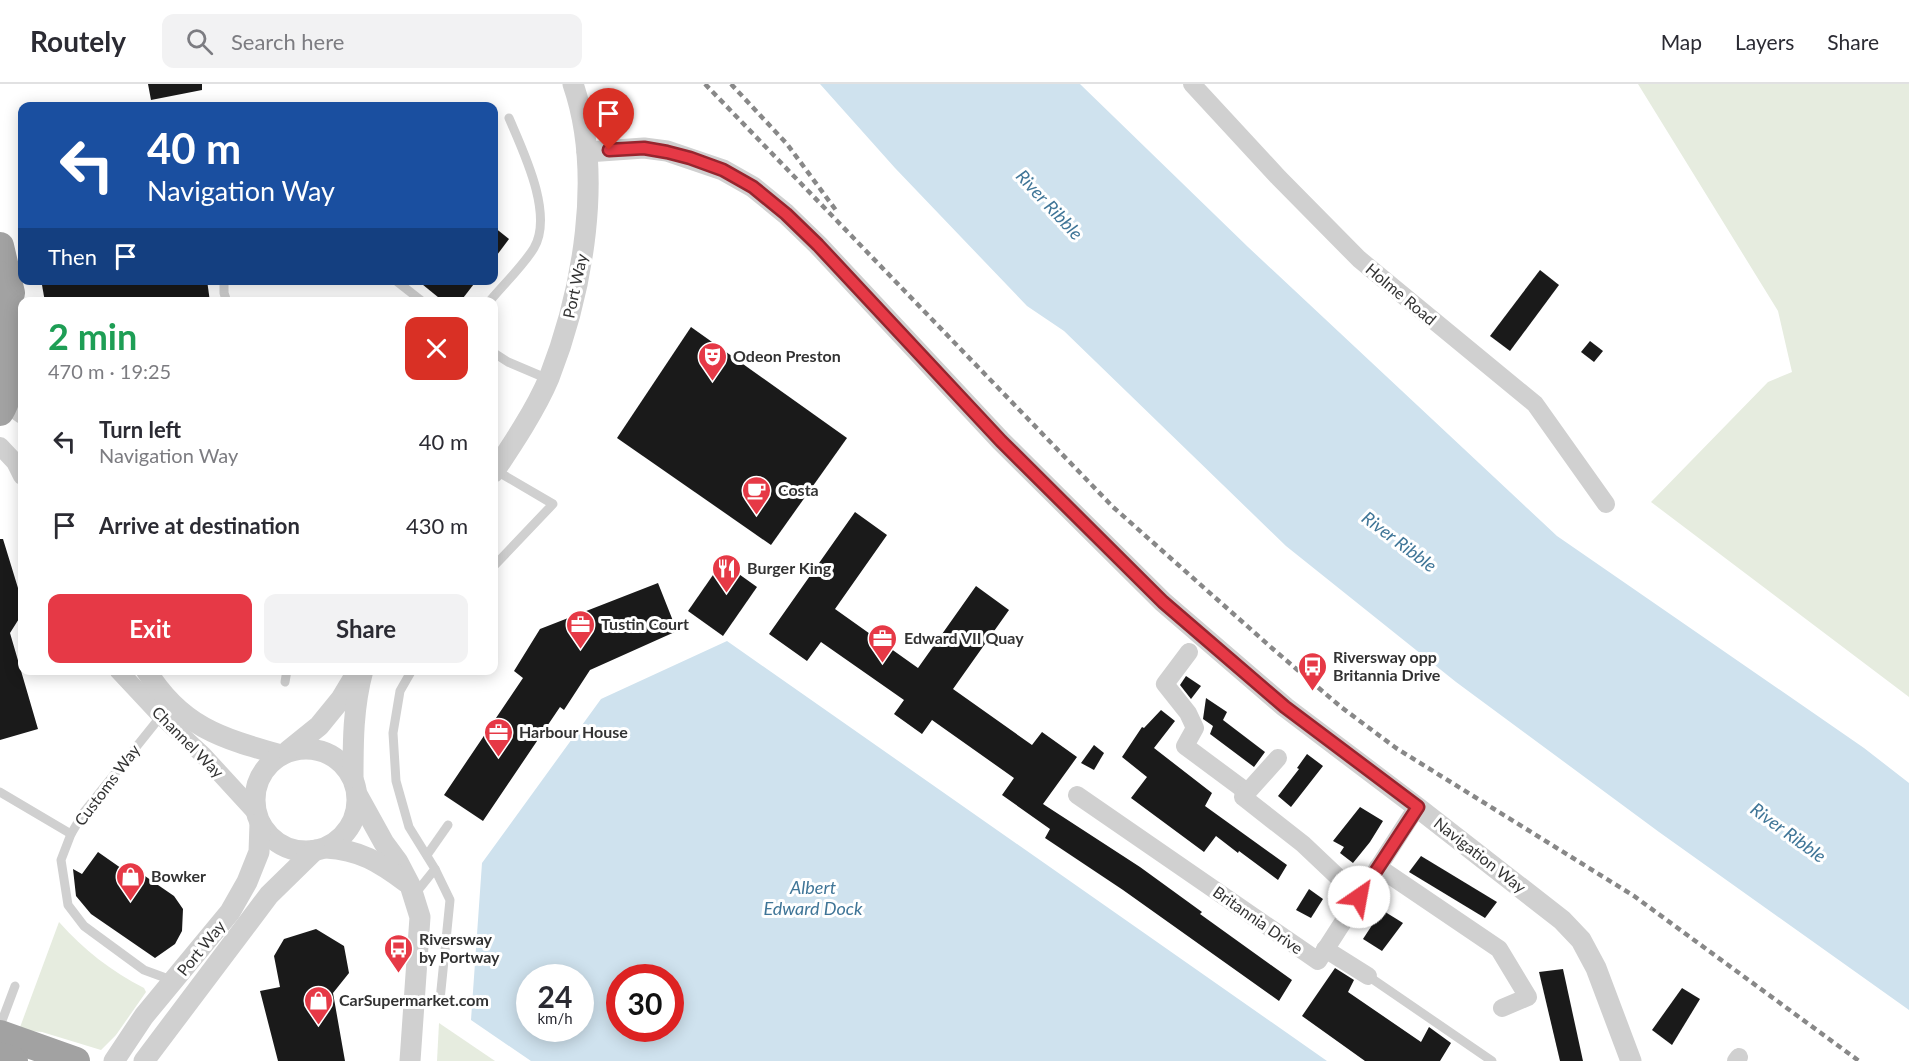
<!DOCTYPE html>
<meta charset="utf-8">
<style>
:root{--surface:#fff;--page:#f2f2f3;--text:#2b2b33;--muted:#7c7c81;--line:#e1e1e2;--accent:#e63946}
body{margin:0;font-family:Lato,sans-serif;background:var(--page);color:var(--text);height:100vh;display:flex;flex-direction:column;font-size:22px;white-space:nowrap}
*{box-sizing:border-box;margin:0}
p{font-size:20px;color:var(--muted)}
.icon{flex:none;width:33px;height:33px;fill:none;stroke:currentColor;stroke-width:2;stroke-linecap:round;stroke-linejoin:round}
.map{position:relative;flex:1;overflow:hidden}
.drawer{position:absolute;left:18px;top:213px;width:480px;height:378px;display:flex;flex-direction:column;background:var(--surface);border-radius:12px;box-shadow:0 3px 15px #0003}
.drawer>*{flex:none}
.top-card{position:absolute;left:18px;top:18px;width:480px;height:183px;border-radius:12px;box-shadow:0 3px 15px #0003;background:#1a4fa0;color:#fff;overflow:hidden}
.speed{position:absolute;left:516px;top:880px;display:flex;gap:12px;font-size:30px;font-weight:700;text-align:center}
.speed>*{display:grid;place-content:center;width:78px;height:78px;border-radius:50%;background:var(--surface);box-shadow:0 3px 15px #0003;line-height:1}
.speed small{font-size:15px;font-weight:400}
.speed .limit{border:9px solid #d22;background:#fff;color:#111}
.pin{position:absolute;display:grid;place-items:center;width:51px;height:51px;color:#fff;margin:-62px -26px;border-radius:50% 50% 50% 0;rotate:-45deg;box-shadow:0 0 6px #0007}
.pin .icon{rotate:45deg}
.me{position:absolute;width:66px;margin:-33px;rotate:33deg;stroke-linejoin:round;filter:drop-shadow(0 0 4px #0008)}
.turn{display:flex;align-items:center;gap:21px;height:126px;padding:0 30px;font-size:27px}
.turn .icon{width:78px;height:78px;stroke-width:2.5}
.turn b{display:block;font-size:42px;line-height:51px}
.then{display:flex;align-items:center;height:57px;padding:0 30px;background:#0003;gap:12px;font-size:22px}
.round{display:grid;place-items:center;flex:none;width:63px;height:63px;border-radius:12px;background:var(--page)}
.headline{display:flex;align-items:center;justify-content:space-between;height:102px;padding:0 30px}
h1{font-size:36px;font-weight:700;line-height:45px;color:#1e9e55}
.primary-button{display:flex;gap:12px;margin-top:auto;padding:12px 30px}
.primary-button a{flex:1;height:69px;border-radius:12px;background:var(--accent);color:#fff;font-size:24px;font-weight:700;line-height:69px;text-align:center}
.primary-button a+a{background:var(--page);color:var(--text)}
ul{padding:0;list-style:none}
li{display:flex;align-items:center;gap:18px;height:84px;padding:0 30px}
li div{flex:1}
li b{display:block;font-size:22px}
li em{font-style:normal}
header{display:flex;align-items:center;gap:36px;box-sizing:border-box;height:84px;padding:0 30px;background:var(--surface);border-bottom:2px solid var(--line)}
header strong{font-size:28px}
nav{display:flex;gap:33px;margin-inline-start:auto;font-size:21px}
.search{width:420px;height:54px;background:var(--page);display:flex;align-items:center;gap:15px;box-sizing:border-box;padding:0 21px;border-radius:12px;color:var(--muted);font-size:22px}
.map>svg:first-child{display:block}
.green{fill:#e6ecdf}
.water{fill:#cfe2ee;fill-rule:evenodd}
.building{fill:#1a1a1a}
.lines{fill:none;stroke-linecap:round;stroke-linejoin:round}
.service{stroke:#d0d0d0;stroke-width:9}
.minor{stroke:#d0d0d0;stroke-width:18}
.tertiary{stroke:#d0d0d0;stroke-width:21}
.trunk{stroke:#a2a2a2;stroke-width:28}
.rail{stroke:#888;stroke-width:4.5;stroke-dasharray:6 4.5;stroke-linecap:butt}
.route-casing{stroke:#96252e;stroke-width:15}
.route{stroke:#e63946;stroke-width:10}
.labels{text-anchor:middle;stroke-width:6;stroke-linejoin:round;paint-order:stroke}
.street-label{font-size:16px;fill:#333;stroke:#fff}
.poi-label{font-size:16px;font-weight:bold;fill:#333;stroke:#fff;text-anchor:start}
.water-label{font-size:18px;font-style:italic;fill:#3f7597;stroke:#fff}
</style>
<header>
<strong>Routely</strong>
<div class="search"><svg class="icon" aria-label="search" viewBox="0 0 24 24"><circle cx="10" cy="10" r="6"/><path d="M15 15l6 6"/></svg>Search here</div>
<nav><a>Map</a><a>Layers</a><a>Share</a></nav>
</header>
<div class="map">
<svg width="1909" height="977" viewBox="0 0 1909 977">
<rect width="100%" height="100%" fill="#fff"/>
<g class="green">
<path d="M1638,0h271v613l-258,-195 117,-120 24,-10 -14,-61z"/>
<path d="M59,838c25,28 52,49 85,66l2,4 -30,43 -15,15 -59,-18 -23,-2z"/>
<path d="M439,939l56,38h-58z"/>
</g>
<g class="water">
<path d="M820,0h260l168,163 309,289 307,212 45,35v227l-250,-178 -203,-150 -170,-136 -222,-215 -37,-25 -132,-138z"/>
<path d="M727,557l600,420h-796l-60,-41 11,-157 119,-164zM530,894h50v51h-50zM620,894h50v51h-50z"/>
</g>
<g class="building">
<path d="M148,0h54v6l-51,10z"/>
<path d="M494,143l15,12 -15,20z"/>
<path d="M1540,186l19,15 -49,66 -20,-15z"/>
<path d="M68,196h139l3,22h-165l-3,-17z"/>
<path d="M417,196h60l-17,22h-16z"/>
<path d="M691,243l156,111 -76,107 -154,-107z"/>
<path d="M1590,257l13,10 -9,11 -13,-10z"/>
<path d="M855,428l32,23 -52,74 83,59 58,-82 33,24 -56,79 79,56 10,-13 35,25 -34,47 97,63 62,45 -2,2 92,66 -13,21 -156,-111 -78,-52 5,-9 -48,-34 12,-17 -82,-58 -10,14 -28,-20 10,-14 -83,-58 -14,19 -38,-27z"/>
<path d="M0,455h3l15,49 4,4v22l-12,19 28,96 -38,11z"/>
<path d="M722,478l35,25 -34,49 -35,-25z"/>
<path d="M658,499l19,48 -87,39 -26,40 -4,-3 -77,114 -39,-26 79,-117 -9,-7 26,-42z"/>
<path d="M1186,592l15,10 -10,13 -11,-14z"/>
<path d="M1206,614l21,14 -4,8 42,32 -11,15 -44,-33 3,-8 -10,-7z"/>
<path d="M1161,626l14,11 -21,27 58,45 -7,13 82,59 -9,15 -39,-29 -1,2 -22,-17 -12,16 -73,-54 16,-21 -25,-20 20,-30 2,1z"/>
<path d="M1094,661l10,8 -10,17 -13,-7z"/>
<path d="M1307,670l16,12 -32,41 -13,-11 21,-27 -2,-1z"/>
<path d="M1360,723l23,14 -13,21 -17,21 -13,-10 4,-6 -11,-6z"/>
<path d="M98,768l40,28 4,-6 32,22 9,13 -1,22 -7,13 -20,14 -64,-44 -15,-18 -3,-27 9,5z"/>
<path d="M1421,772l76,46 -12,16 -76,-46z"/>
<path d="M1309,805l14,10 -12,19 -15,-8z"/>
<path d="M1382,826l21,13 -21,28 -19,-12z"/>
<path d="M316,845l28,17 5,27 -16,20 12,68h-67l-18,-70 20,-4 -6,-31 10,-17z"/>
<path d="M1335,884l19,12 -6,12 73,50 8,-15 22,16 -11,18h-75l-63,-45z"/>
<path d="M1563,885l20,92h-23l-21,-89z"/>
<path d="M1682,904l18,11 -28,46 -20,-15z"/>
</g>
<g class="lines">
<g class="service">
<path d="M224,196v13l3,9"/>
<path d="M395,196l28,22"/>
<path d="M489,218c14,-17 34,-36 45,-54 20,-34 -11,-97 -25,-130"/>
<path d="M494,269l14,9 40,17"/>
<path d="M494,482l59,-62 -58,-34"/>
<path d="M412,586l-12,21 -7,42 3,48 13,46 26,42 -20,25"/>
<path d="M285,598l2,-12"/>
<path d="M161,632l-77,96 -13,22 -10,26 7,45 16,21 60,44 30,11"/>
<path d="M0,708l71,42"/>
<path d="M427,771l21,-30"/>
<path d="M435,785l15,31 -10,100"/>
<path d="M1368,892l124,85"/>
<path d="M0,942l15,-40"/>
</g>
<g class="minor">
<path d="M1192,0l87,94 80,81 176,145 71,100"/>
<path d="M0,320l15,6 7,5"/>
<path d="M0,362l15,16 7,14"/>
<path d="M1189,568l-24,32 23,29 7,15 -10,18 62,46"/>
<path d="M118,586l43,46 42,39 54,59"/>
<path d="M1278,674l-35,39 60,47 56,53"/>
<path d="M1077,711l241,166 99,-154"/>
<path d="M1378,783l121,82 29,48 -26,11"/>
<path d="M1325,865l43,27"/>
<path d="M1736,977l3,-4"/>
</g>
<g class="tertiary">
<path d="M587,68l57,-4 23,3 56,19 30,17 33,27 32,31 183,196 162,161 122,105 132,100 145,113 19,20 15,28 35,93"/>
<path d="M494,388c18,-27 42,-63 55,-94 34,-87 55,-204 24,-294"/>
<path d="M146,586c35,57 75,68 135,85"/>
<circle cx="306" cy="716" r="51"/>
<path d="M288,667l31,-25 22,-27 15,-25"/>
<path d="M353,695c0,-37 0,-72 10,-109"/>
<path d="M358,712l26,47 14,19 12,23 10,32 -10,144"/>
<path d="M326,764c34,2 53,14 80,34"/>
<path d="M114,977l30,-45 86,-104 17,-30 12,-30 1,-29"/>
<path d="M144,977l125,-166 46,-45"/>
</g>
<g class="trunk">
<path d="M0,162l11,47"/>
<path d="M0,191c5,41 22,101 0,137"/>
<path d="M0,950l76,27"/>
<path d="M0,972l14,5"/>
</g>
<g class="rail">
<path d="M705,0l408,423 160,142 68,58 55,41 238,148 225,165"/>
<path d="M731,0l56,60 51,69"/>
</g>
</g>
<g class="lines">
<defs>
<path id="route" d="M609,66l35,-2 23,4 23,6 33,12 30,17 33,27 32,31 183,196 162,161 122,105 133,100 -59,90"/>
</defs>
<use href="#route" class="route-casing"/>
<use href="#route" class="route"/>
</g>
<defs>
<symbol id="theatre-pin" viewBox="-11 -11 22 30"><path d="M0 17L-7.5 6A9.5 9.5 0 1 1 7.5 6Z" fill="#e63946" stroke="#fff"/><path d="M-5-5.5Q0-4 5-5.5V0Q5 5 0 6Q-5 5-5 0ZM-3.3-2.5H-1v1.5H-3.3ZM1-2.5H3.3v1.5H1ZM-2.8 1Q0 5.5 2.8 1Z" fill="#fff"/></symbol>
<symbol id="cafe-pin" viewBox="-11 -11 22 30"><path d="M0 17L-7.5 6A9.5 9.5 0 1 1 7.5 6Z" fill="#e63946" stroke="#fff"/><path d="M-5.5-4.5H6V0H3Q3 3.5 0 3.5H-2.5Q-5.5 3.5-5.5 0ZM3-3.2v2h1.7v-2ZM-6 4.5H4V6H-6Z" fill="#fff"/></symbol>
<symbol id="restaurant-pin" viewBox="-11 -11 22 30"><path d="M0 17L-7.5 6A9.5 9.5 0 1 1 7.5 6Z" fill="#e63946" stroke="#fff"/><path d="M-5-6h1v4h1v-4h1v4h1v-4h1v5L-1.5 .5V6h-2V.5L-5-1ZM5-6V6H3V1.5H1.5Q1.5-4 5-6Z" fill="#fff"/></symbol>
<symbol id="office-pin" viewBox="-11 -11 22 30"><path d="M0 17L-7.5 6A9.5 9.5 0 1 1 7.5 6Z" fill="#e63946" stroke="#fff"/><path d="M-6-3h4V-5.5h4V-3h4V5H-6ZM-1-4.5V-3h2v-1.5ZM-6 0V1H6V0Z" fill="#fff"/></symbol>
<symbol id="bus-pin" viewBox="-11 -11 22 30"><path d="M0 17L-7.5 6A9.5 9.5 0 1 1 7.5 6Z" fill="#e63946" stroke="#fff"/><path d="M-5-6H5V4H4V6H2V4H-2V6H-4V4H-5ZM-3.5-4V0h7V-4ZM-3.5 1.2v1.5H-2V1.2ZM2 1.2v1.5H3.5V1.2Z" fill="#fff"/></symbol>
<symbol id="shop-pin" viewBox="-11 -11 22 30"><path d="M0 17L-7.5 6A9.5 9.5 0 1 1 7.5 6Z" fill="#e63946" stroke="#fff"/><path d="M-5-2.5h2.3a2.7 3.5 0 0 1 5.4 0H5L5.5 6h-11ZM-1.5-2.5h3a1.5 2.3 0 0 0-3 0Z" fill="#fff"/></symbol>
</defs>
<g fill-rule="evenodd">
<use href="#theatre-pin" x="696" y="256" width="33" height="45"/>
<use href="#cafe-pin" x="740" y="390" width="33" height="45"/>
<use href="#restaurant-pin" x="710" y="468" width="33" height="45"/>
<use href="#office-pin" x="564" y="524" width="33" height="45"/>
<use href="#office-pin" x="866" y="538" width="33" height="45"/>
<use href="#bus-pin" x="1296" y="566" width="33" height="45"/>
<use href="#office-pin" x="482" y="632" width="33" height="45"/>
<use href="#shop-pin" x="114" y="776" width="33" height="45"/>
<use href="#bus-pin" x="382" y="848" width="33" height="45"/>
<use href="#shop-pin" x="302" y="900" width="33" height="45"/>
</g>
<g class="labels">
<g class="street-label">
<text transform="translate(575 202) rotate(-78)" y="6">Port Way</text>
<text transform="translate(1401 210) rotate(40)" y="6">Holme Road</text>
<text transform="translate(188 658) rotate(45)" y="6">Channel Way</text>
<text transform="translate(107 701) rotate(-53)" y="6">Customs Way</text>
<text transform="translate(1480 771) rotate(38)" y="6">Navigation Way</text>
<text transform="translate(1258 836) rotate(35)" y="6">Britannia Drive</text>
<text transform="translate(201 864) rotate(-51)" y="6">Port Way</text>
</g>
<g class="poi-label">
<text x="733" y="278">Odeon Preston</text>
<text x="778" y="412">Costa</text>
<text x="747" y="490">Burger King</text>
<text x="601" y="546">Tustin Court</text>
<text x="904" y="560">Edward VII Quay</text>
<text x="1333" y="579">Riversway opp<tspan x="1333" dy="18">Britannia Drive</tspan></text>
<text x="519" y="654">Harbour House</text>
<text x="151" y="798">Bowker</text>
<text x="419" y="861">Riversway<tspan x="419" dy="18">by Portway</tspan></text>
<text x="339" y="922">CarSupermarket.com</text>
</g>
<g class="water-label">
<text transform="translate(1049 121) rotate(47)" y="6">River Ribble</text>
<text transform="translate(1399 458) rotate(37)" y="6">River Ribble</text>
<text transform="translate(1788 749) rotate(36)" y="6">River Ribble</text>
<text x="813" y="810">Albert<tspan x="813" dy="21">Edward Dock</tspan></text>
</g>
</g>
</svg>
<div class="speed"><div>24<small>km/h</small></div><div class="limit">30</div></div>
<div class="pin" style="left:609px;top:66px;background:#d93025"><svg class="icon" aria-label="arrive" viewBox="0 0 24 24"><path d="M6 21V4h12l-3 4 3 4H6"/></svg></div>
<svg class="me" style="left:1359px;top:813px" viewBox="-20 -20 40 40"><circle r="19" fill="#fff"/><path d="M0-13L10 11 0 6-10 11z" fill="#e63946"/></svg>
<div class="top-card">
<div class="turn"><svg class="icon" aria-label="left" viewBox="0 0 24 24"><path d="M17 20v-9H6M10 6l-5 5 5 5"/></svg><div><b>40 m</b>Navigation Way</div></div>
<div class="then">Then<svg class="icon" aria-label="arrive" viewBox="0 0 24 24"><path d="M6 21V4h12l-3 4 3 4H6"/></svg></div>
</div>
<section class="drawer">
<div class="headline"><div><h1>2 min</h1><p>470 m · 19:25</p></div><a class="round" style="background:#d93025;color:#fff"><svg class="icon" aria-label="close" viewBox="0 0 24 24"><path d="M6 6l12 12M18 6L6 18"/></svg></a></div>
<ul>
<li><svg class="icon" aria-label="left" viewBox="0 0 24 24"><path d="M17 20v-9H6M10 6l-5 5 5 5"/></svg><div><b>Turn left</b><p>Navigation Way</p></div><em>40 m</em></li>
<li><svg class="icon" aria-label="arrive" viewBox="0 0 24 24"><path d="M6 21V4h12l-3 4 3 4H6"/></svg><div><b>Arrive at destination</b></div><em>430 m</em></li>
</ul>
<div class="primary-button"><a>Exit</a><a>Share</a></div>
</section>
</div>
